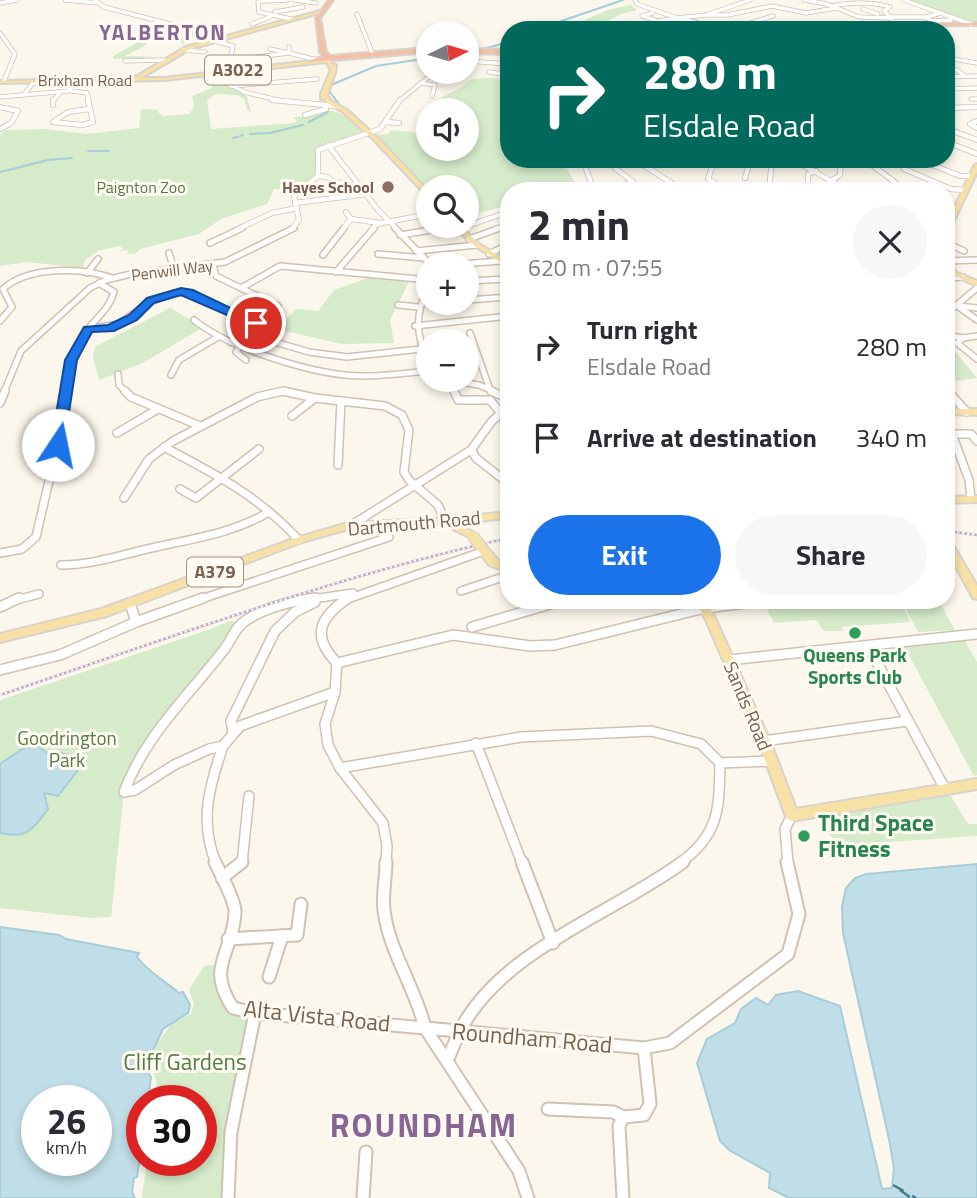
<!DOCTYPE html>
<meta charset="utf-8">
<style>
:root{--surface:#fff;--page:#f7f7f7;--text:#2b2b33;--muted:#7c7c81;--accent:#1a73e8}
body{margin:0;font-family:"Titillium Web",sans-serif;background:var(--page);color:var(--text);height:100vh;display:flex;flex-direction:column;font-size:26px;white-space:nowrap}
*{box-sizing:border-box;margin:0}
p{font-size:23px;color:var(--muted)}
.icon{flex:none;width:38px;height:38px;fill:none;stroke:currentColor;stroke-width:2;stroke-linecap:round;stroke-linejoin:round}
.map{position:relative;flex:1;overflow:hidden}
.details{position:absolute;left:500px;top:182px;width:455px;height:427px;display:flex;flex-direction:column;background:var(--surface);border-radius:28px;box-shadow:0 4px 10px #0003}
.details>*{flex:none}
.hud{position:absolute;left:500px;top:21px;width:455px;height:147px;border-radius:28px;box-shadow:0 4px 10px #0003;background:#00695c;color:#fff;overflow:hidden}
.needle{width:46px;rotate:85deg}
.controls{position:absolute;left:416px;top:21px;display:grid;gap:14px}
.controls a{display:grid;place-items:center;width:63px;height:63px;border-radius:50%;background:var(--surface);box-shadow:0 4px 10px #0003;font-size:35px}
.speed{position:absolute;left:21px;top:1085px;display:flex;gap:14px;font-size:35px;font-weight:700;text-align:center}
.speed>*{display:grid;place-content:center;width:91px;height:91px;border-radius:50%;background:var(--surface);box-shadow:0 4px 10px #0003;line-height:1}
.speed small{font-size:18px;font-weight:400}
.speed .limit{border:10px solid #d22;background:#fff;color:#111}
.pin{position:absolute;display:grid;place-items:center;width:60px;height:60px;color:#fff;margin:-30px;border:4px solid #fff;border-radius:50%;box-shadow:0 2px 7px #0007}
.me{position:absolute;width:77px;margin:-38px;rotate:11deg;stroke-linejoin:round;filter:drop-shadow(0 0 5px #0008)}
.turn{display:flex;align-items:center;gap:24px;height:147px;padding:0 28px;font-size:32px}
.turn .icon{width:91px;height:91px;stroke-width:2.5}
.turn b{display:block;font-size:49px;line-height:60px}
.round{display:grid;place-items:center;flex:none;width:74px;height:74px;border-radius:37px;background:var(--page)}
.summary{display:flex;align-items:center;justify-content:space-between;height:119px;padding:0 28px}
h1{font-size:42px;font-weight:700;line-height:52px}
.cta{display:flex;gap:14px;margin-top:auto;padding:14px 28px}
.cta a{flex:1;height:80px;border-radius:42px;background:var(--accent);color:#fff;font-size:28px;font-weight:700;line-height:80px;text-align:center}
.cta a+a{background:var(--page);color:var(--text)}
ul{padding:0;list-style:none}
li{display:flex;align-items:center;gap:21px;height:91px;padding:0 28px}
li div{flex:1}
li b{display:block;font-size:26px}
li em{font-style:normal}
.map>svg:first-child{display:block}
.green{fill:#d5ebca}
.water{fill:#c0dee7;stroke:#a6cdd8;stroke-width:2;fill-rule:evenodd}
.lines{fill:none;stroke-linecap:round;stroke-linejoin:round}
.stream{stroke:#a6cdd8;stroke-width:2}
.ferry{stroke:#477a8b;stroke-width:2.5;stroke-dasharray:12 10;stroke-linecap:butt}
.minor-far5-casing{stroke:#d0c1b1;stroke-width:5}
.minor-far4-casing{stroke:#d0c1b1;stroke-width:6}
.minor-far3-casing{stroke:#d0c1b1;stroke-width:8}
.minor-far2-casing{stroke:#d0c1b1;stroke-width:10}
.minor-far1-casing{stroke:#d0c1b1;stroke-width:12}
.minor-casing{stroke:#d0c1b1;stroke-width:15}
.major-casing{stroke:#d9d3cd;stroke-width:4}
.highway-casing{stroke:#d9d3cd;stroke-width:4}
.minor-far5{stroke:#fff;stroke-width:3.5}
.minor-far4{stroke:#fff;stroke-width:4.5}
.minor-far3{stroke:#fff;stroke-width:5}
.minor-far2{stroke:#fff;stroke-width:7}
.minor-far1{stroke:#fff;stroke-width:9}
.minor{stroke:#fff;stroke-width:11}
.major{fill:#f8e1a7;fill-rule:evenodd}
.highway{fill:#f5c0a5;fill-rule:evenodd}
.rail-casing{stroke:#bca9c8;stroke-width:2.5}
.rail{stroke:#fffbf3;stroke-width:2;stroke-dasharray:2.5;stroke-linecap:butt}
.major-bridge-casing{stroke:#d9d3cd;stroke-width:13;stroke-linecap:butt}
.major-bridge{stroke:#f8e1a7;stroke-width:10}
.route{fill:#1a73e8;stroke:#114b97;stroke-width:2}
.education-dot{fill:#8d6e63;stroke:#fffbf3;stroke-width:2.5}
.leisure-dot{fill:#2e9e5b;stroke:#fffbf3;stroke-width:2.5}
.labels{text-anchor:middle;stroke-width:6;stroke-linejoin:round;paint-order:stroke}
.far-street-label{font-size:16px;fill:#79614e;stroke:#fffbf3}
.far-park-label{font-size:16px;fill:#527e46;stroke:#fffbf3}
.far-education-label{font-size:16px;font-weight:bold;fill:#785e54;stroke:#fffbf3;text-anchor:end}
.shield{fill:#fffbf3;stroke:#a18f80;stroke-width:2}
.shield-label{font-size:18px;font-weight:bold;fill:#79614e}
.street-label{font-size:19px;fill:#79614e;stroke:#fffbf3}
.leisure-label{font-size:19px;font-weight:bold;fill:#27864d;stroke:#fffbf3}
.park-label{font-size:19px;fill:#527e46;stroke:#fffbf3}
.far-district-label{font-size:21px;font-weight:bold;letter-spacing:2px;fill:#886693;stroke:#fffbf3}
.near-leisure-label{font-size:23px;font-weight:bold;fill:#27864d;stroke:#fffbf3;text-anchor:start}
.near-street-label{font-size:23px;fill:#79614e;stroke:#fffbf3}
.near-park-label{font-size:23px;fill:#527e46;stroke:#fffbf3}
.near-district-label{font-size:32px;font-weight:bold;letter-spacing:2px;fill:#886693;stroke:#fffbf3}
</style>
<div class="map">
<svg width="977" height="1198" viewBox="0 0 977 1198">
<rect width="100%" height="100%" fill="#fcf7ec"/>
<g class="green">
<path d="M905,0h72v23h-6z"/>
<path d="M631,5l6,5 -16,4 -32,16h-28l47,-20z"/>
<path d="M172,27l34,7 -19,5 -3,5 3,3 -10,-7 15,-6 -24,-4 -14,3 -9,13 -20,10 41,1 -52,2 -1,-3 22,-12 9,-11z"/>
<path d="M209,77l38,19 4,16 -4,-2 -3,-11 -6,-4 -23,-1 -8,6 4,29 83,-6 3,-2 -4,-4c42,2 30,-23 71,16l-45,17 -1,26 -17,13h-27l-7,15 -46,15 -22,15 -59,15 -5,5h-8l2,-1 -2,-3 -8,1 4,-2 -3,-3 -20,4 -15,10 -2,8 -56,-6 -27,4v-131l5,-5 39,-1 43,5 52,-6 2,-19 18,1 -1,2 5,4 26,-2 5,-7 -2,-11 20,-8v-3l-4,-1 5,-4 -14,-1z"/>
<path d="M494,78l15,3v78h52l13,22 -1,6 -10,4h-54v14l-42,11v-29h-38v4l-55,-56 14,-1 4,-4 21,2 16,11v6h38v-39h-38v10h-5c6,-27 30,-22 47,-41z"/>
<path d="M371,277l38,5 -19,38 4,23 -52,1 -66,-15 20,-20 22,2 16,-21z"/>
<path d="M170,308l28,16 -2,2 4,3 -57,34 -44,17 -6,-23 2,-10z"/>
<path d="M947,344l3,1 27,33 -30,4z"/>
<path d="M762,600h137l12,22 -69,5 2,4h-20l-8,-11 -42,3z"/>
<path d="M940,603l15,27 -37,2 -15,-28z"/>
<path d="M229,621l12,1 -69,92 -48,78 -13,125 -18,1 -93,-10v-208l211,-71z"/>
<path d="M964,639l13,23v113l-3,1 -70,-130z"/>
<path d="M949,793l19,31h9v12l-133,9 -10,-5 -15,-18 4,-5z"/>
<path d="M219,965l14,43 22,5 -24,119 -3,66h-86l5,-38h54v-59h-47l3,-17 -6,-22 7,-19 14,-20 19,-9 3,-11 -5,-13 15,-24z"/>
</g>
<g class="water">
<path d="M36,744l11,9h15l18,7 1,6 -23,30 -14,-3 4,16c-16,21 -21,30 -48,24v-69l24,-16z"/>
<path d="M977,864v334h-188l-20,-10 1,-15 -41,-23 -9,-9 -23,-78 10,-24 28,-16 6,-14 15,-11 12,7 8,-10 22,-4 42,15 42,183 10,-1 2,-20 -5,-29 -46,-206 -1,-26 4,-19 9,-10 11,-4z"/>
<path d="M0,927l59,8 7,4 73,14 -2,4c11,15 28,24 42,36l4,-1 7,13 -2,8 -25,16 -13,28 -4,1 -2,9 7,10 -3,24h-6v44l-5,32 -3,1 -2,14 3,6h-135zM37,1101h59v59h-59z"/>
</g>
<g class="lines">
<g class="stream">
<path d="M535,30l88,-30"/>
<path d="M483,49l26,-7"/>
<path d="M331,85l45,-19 53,-8"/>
<path d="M329,91l10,13"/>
<path d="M309,122l19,-10"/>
<path d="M270,133l33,-8"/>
<path d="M250,134l20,-1"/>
<path d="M240,136l3,-1"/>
<path d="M233,138l5,-1"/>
<path d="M88,151h21"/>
<path d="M0,172l48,-12 24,-2"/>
</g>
<g class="ferry">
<path d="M893,1185l23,13"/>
<path d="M900,1190l11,8"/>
</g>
<defs>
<g id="minor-far5">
<path d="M65,0l33,3"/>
<path d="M95,0l9,7 117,30"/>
<path d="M268,0l-10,2 1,10 32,7"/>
<path d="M295,0l21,3"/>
<path d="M635,0l2,4 40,14 29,-3 44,-15"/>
<path d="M804,0l23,4 32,13 33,1"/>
<path d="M904,0l67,24"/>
<path d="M267,1l21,-1"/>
<path d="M0,3l17,-3"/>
<path d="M831,6c20,-4 39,-5 59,1l-6,4 8,8"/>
<path d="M863,9l15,5"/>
<path d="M275,12l28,-5"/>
<path d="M652,13l-10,3 13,4"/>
<path d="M357,14l15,39"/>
<path d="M706,15h21l45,-9 34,7 30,-5"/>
<path d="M891,17h35l15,-4"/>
<path d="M926,18l7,3 18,-1"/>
<path d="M252,24l18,-7"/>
<path d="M620,24l21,1"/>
<path d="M861,25l6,5"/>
<path d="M674,29l15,-8"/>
<path d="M629,30c24,-10 49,-16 74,-5"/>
<path d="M694,30l9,-5 35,2 35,-11"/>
<path d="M0,33l15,21 -11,27"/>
<path d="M215,41l18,5 -3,14 59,-7 28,7"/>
<path d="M270,49l19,4v-6"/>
<path d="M183,50l22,2"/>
<path d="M947,58l30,5"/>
<path d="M125,61l39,-1"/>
<path d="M467,61l42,3"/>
<path d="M947,68l10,2 8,6"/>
<path d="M489,72l20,3"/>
<path d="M216,77l28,15 38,9"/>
<path d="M947,77l30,-1"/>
<path d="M420,83l15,2 -3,11"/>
<path d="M230,86l87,-7"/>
<path d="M947,89l30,-1"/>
<path d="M71,91l16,2 2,8"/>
<path d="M25,93l8,-10h27"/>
<path d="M0,97l68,-6 12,-12"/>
<path d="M971,99h6"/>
<path d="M53,101l7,-8"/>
<path d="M399,101l36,-29"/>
</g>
<g id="minor-far4">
<path d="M53,100v5"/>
<path d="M88,100l5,22 -11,3 -29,-3 15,-10 21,-3"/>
<path d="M272,100l64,6"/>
<path d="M0,107l18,4 -7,12 -11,6"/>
<path d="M947,108l30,-1"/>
<path d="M305,115l21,-6"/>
<path d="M977,121l-7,3 7,4"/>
<path d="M386,122l13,1"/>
<path d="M947,129l30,11"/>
<path d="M947,142l30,12"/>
<path d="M328,145l50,65 19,19"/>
<path d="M582,159l9,23 -5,9"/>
<path d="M634,159l50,32"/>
<path d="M715,159l-7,20 20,12"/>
<path d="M792,159l57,32"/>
<path d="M853,159l16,4 38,28"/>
<path d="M901,159l3,10 47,20 13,1"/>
<path d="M918,159l42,17h10"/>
<path d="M318,176l10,1 6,7 11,-2"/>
<path d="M745,178l6,-19"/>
<path d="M876,186l9,5"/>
<path d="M605,191l28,-9 -18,-14"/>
<path d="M769,191l3,-32"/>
<path d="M808,191v-17l8,-3"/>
<path d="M835,191l-4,-10 9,-6 1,-16"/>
<path d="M295,203l72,-9"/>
<path d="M351,219l30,4"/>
<path d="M238,229l34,-16 25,-5"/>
<path d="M292,229l7,-9 -5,-24 24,-20v-26l62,-21 20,-29"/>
<path d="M343,229l8,-10 -5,-7"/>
<path d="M372,229l5,-5 52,-10"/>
<path d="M433,229l21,-3"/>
<path d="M459,229l43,-15"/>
<path d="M495,229l7,-2"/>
</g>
<g id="minor-far3">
<path d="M395,228l35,36"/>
<path d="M459,229l4,-1"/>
<path d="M400,235l44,-7"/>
<path d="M947,236v7l17,8"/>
<path d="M469,239l31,-11"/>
<path d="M210,243l32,-15"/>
<path d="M416,251l61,-6"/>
<path d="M169,253l5,16"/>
<path d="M378,254l46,4"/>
<path d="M489,254l20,-10"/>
<path d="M323,255l21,-27"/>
<path d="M947,261l29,-1"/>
<path d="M460,264l41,-3"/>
<path d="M213,265l3,11 62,30 -48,36"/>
<path d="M336,272l38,-44"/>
<path d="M87,273l11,-14"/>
<path d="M949,278l14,-1"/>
<path d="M467,281l42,-2"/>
<path d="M243,287l37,-21 149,14"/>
<path d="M429,287c-16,28 -12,50 0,79"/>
<path d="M467,300l42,-3"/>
<path d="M398,305l20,2"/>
<path d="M956,305l21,15"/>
<path d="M959,306l18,2"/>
<path d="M947,313l30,-25"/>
<path d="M194,320c36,29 123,56 169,56 22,0 44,-3 66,-5"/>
<path d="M0,321l12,-14 -9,-18c25,-23 79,-22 109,-11"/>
<path d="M415,326l94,-10"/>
<path d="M88,329l30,-5 32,-22 24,-9h15l67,30"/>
<path d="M470,333l20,57"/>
<path d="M947,335l16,3 -6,5 20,16"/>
<path d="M963,338l14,-2"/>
<path d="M275,342l34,10 38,5 74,-8"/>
<path d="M239,347l-3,5 10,8"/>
<path d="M118,374l1,11 7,7"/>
<path d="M171,375l8,-15 39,-23"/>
<path d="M446,380l33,5 16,7"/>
<path d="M449,380l6,12"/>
<path d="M947,389l3,3"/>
<path d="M4,392l17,-41 69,-63 16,-8 25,-6 94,-12 69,-34"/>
<path d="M66,392c4,-23 8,-44 22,-63 11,-14 21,-20 26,-37l-15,-9"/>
<path d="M277,392h12"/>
</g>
<g id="minor-far2">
<path d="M125,391l6,6 69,29"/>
<path d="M454,391l4,9h32l10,12"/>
<path d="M491,391l18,8"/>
<path d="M948,391l19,21"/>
<path d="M0,403l5,-12"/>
<path d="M292,416l23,-18"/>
<path d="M117,433l41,-24"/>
<path d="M950,434h21l6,7"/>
<path d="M952,434l17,46 2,19"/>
<path d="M164,447c53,28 93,48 135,93"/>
<path d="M472,451l4,7 33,26"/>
<path d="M338,465l3,-64"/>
<path d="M180,489l16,9 63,-49"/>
<path d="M124,498l25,-39 24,-18 84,-44 26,-6 32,7 70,8 17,9 7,15 -5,42 5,8 29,25 7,16"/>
<path d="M350,526l121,-76 21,-29 17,-15"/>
<path d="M0,553l22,-4 14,-12 25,-108 6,-38"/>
<path d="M61,565c33,0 63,-11 95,-18 40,-9 77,-14 113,-35"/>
<path d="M461,591l48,-16"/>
<path d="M16,600l23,-6"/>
<path d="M198,600l191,-63"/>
<path d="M306,600l47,-7"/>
<path d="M345,600l139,-49"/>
</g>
<g id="minor-far1">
<path d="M316,598c-24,3 -51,9 -71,23 -11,7 -14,21 -22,30 -36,46 -78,85 -99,141l11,-2 39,-25 35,-16 14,-3 17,-20 95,-34"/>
<path d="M348,598c-29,20 -37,38 -11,65l-2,29 -10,32 3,21 12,23 43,55 4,23 -1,17"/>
<path d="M130,603l6,19"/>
<path d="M0,607l19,-9"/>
<path d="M472,627l92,-27"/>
<path d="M868,646l77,143"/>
<path d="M729,660l248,-26"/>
<path d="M337,663l116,-28 77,11 25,-1 150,-37 58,-7"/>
<path d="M0,670l60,-15 76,-33 67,-24"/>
<path d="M233,733l-2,-12 44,-90 20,-19 20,-10"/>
<path d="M764,741l143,-20"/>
<path d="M476,743l46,120"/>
<path d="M340,768l181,-31 130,-6 50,13 19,19 52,-2"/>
<path d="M216,863c-17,-41 -7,-76 7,-117"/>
<path d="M242,863l7,-67"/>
<path d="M680,863c40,-29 39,-55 40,-100"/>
<path d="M788,863l-3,-34 7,-14"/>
</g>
<g id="minor">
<path d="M215,862c5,11 21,40 20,51 -2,41 -30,53 -2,95l22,5 170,15 94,143 9,27"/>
<path d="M386,862c0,15 -4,33 -2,48 4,39 32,79 41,118l219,20 26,-5 118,-89 11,-40 -12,-52"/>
<path d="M522,862l31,81"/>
<path d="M222,878l20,-16"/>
<path d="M228,939l69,-4 4,-31"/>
<path d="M269,977l13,-41"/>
<path d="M448,1059c4,-10 8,-20 13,-30 41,-79 153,-116 222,-167"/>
<path d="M548,1109l65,3 10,5"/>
<path d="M228,1198l3,-66 24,-119"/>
<path d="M363,1198l3,-46"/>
<path d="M623,1198l-4,-72 4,-9 21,-2 6,-11 -6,-56"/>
</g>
<g id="major">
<path d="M320,11l3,1 -133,37 -49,29h23l165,-19 3,5 4,1 -1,8 -8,22 4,6 16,9 30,27 52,55v6l-56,-59 -30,-27 -16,-9 -2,-4h-4v-5l10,-24 -5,-8 -162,18 -164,3v-2l134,-3 52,-31z"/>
<path d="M977,164v8l-27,57 -3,2v-8l27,-57z"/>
<path d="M453,226h7l19,18 30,18v5l-34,-21z"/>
<path d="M947,262l10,11 20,8v5l-24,-11 -6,-7z"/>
<path d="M977,409v6l-30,-1v-5z"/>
<path d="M977,496v6l-30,1v-6z"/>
<path d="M509,512v6l-52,5 19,11 2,2 -2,2 -3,1 -30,-15 -95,5 -46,13 -195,74 -107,26v-8l101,-25 195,-71 52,-15 97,-5z"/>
<path d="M947,539l3,1 27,46v13l-4,-1 -26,-48z"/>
<path d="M481,544l4,1 12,14 12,5v8l-20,-7 -13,-18z"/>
<path d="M695,600h10l11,20 54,121 26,68 181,-30v10l-185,32 -5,-2 -29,-78 -52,-121z"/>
</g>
<g id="highway">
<path d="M329,0h4l-13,18 6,34 4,4 99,-8v4l-120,10v-2l15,-3 -4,-5 -4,-34z"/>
<path d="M977,23v2l-116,1 -53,4 53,-6z"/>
<path d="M467,49l42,1v4l-42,-1z"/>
</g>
</defs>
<use href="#minor-far5" class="minor-far5-casing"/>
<use href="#minor-far4" class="minor-far4-casing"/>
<use href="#minor-far3" class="minor-far3-casing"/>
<use href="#minor-far2" class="minor-far2-casing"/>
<use href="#minor-far1" class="minor-far1-casing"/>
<use href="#minor" class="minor-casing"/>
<use href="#major" class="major-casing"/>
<use href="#highway" class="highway-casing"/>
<use href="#minor-far5" class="minor-far5"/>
<use href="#minor-far4" class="minor-far4"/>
<use href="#minor-far3" class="minor-far3"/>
<use href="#minor-far2" class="minor-far2"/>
<use href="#minor-far1" class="minor-far1"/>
<use href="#minor" class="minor"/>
<use href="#major" class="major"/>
<use href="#highway" class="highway"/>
<defs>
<g id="rail">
<path d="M947,531l30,4"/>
<path d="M0,695c169,-57 335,-119 509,-157"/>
</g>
</defs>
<use href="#rail" class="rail-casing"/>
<use href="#rail" class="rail"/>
<defs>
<path id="major-bridge" d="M473,536l8,11"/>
</defs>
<use href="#major-bridge" class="major-bridge-casing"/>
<use href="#major-bridge" class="major-bridge"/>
</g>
<path class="route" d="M181,288l12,2 69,33 -10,3 -71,-31 -27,8 -17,17 -23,11 -22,1 -15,28 -13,85 -6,4 -5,-1 -2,-3 14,-85 19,-33 24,-2 21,-10 18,-17z"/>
<circle class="education-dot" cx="388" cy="187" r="7"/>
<g class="leisure-dot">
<circle cx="855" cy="633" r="7"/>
<circle cx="804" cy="836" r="7"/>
</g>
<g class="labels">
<g class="far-street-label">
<text x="85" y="86">Brixham Road</text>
<text transform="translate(172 270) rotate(-7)" y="6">Penwill Way</text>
</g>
<g class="far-park-label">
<text x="141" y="193">Paignton Zoo</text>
</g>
<g class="far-education-label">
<text x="374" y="193">Hayes School</text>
</g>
<g class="shield">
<rect x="205" y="55.5" width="66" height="29" rx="5"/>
<rect x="187" y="557.5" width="56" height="29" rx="5"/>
</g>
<g class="shield-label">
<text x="238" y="76">A3022</text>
<text x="215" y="578">A379</text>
</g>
<g class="street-label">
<text transform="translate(414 523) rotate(-5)" y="7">Dartmouth Road</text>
<text transform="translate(748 706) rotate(67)" y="7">Sands Road</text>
</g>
<g class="leisure-label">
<text x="855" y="662">Queens Park<tspan x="855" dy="22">Sports Club</tspan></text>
</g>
<g class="park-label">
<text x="67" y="745">Goodrington<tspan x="67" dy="22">Park</tspan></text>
</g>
<g class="far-district-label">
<text x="163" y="40">YALBERTON</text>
</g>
<g class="near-leisure-label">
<text x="818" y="831">Third Space<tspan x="818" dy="26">Fitness</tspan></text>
</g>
<g class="near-street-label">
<text transform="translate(317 1016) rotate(6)" y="8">Alta Vista Road</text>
<text transform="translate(532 1038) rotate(5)" y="8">Roundham Road</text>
</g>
<g class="near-park-label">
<text x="185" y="1070">Cliff Gardens</text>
</g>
<g class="near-district-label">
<text x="424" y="1137">ROUNDHAM</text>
</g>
</g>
</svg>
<div class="controls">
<a><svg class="needle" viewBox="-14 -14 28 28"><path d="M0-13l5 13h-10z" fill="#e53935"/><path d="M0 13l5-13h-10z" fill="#7c7c81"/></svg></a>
<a><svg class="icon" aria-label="sound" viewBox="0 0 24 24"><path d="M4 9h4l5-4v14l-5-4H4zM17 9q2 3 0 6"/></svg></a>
<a><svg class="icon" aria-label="search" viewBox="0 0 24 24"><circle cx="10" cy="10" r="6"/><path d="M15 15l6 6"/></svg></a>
<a>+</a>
<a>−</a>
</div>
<div class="speed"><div>26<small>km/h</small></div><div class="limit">30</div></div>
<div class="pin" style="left:256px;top:323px;background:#d93025"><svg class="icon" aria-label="arrive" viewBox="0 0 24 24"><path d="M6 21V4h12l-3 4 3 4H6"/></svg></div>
<svg class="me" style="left:58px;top:445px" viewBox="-20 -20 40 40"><circle r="19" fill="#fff"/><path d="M0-13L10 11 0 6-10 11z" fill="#1a73e8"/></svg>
<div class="hud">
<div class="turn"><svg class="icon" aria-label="right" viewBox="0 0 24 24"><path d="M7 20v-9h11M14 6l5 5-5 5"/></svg><div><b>280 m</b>Elsdale Road</div></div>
</div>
<section class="details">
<div class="summary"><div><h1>2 min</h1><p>620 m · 07:55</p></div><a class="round"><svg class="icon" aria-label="close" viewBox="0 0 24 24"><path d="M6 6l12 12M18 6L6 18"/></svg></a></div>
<ul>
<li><svg class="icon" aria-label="right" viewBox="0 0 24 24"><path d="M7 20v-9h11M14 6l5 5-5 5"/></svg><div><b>Turn right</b><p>Elsdale Road</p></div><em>280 m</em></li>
<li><svg class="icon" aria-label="arrive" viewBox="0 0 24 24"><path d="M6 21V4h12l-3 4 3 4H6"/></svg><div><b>Arrive at destination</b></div><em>340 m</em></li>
</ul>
<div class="cta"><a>Exit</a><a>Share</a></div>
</section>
</div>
